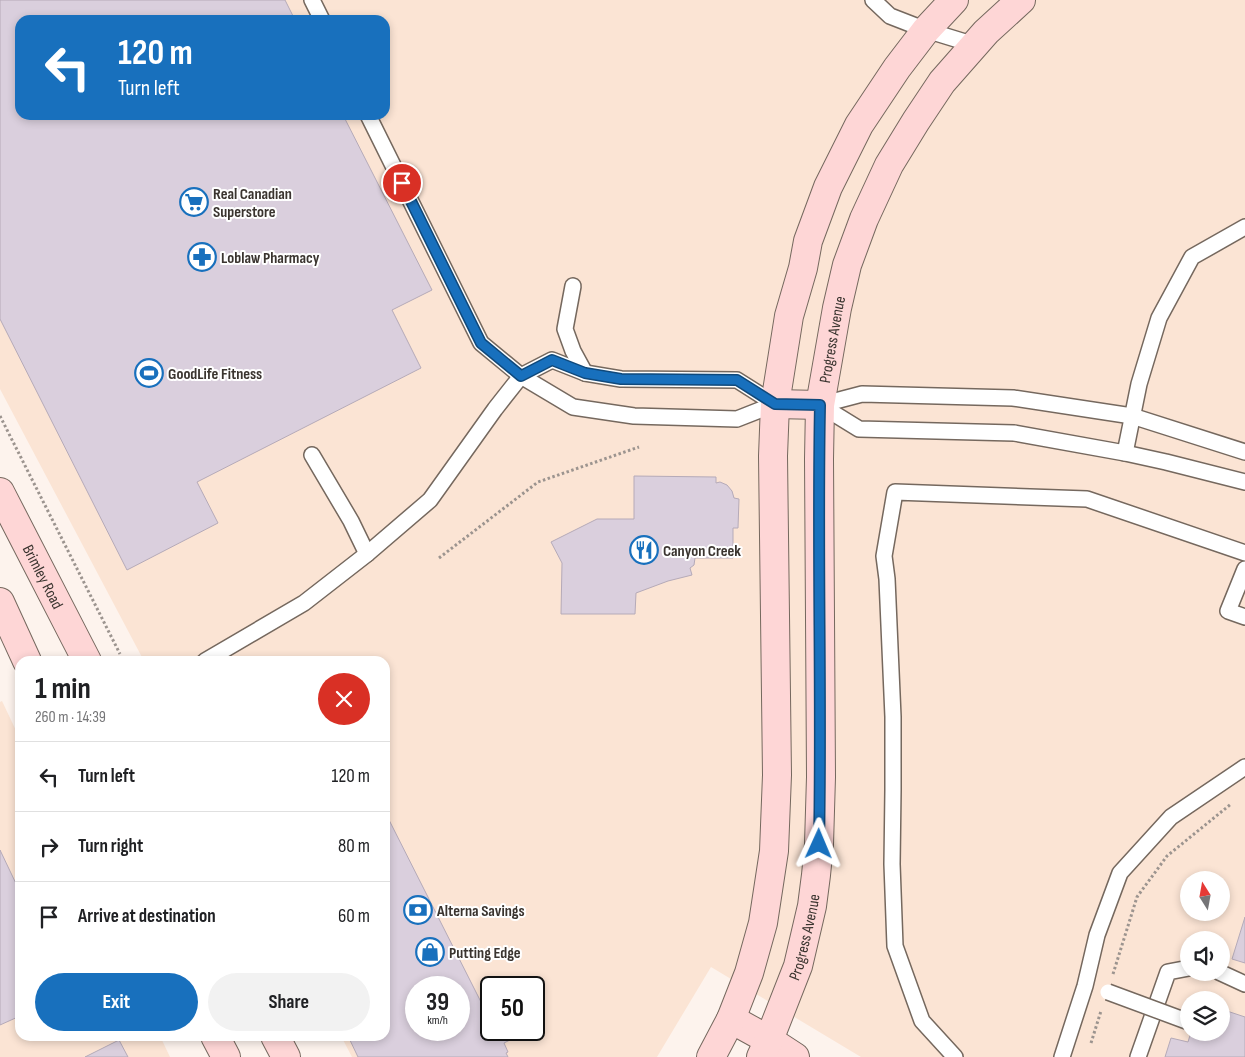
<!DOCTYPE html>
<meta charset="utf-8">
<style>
:root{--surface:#fff;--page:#f2f2f2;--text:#202124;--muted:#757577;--line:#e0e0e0;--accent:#1870bd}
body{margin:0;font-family:"Sofia Sans Condensed",sans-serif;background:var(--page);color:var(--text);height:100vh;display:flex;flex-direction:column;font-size:19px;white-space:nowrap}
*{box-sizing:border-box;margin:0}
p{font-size:16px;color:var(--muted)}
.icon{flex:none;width:28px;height:28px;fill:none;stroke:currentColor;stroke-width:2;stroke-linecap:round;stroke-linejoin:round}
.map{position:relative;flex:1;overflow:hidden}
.side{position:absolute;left:15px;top:656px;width:375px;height:385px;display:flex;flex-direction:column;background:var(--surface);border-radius:15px;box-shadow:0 2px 8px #0003}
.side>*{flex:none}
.banner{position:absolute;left:15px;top:15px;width:375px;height:105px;border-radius:15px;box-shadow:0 2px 8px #0003;background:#1870bd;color:#fff;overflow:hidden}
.needle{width:32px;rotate:349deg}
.buttons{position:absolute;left:1180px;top:871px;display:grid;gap:10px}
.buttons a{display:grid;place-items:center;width:50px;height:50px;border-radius:50%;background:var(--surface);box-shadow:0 2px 8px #0003;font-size:25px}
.speed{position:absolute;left:405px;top:976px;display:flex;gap:10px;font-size:25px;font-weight:700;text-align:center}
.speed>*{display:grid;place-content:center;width:65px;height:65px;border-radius:50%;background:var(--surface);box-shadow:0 2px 8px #0003;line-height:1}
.speed small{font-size:12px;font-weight:400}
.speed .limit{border:2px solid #111;border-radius:8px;background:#fff;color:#111}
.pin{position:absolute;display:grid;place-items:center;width:42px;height:42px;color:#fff;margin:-21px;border:2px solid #fff;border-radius:50%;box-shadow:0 1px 5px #0007}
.me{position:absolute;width:55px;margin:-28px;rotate:1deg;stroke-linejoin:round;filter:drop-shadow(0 0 4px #0008)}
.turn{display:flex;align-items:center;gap:18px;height:105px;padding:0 20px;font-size:22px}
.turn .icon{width:65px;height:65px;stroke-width:2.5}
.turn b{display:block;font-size:35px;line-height:42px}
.round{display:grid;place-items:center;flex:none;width:52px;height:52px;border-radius:26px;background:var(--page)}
.summary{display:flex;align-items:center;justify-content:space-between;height:85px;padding:0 20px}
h1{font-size:30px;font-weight:700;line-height:38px}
.action{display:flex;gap:10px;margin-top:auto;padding:10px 20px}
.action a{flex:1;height:58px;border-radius:30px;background:var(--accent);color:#fff;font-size:20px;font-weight:700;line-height:58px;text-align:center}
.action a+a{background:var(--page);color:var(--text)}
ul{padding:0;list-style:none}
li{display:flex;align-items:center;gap:15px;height:70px;padding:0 20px;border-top:1px solid var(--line)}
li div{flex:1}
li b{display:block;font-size:19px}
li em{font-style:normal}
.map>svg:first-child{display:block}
.built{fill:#fbe4d4;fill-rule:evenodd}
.building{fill:#dacfdd;stroke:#b5aab8;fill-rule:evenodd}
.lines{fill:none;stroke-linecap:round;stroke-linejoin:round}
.lane-casing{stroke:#75685e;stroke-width:18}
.secondary-casing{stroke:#75685e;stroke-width:30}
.path{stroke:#9c948f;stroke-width:3;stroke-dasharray:2.5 2.5;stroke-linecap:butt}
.lane{stroke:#fff;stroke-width:15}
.secondary{stroke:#fed6d6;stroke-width:28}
.lane-bridge-casing{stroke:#75685e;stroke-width:18;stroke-linecap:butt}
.lane-bridge{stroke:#fff;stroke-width:15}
.route-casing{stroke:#10497b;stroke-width:12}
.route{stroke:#1870bd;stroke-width:9}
.labels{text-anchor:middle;stroke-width:4;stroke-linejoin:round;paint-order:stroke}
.poi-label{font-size:16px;font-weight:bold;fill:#3a342f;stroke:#fff;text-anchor:start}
.street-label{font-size:16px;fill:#3a342f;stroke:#fff}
</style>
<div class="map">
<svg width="1245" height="1057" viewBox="0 0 1245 1057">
<rect width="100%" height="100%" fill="#fdf3ed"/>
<g class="built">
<path d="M0,0h1245v1057h-384l-150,-90 -54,90h-305l-11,-21h44v-375h-241l-144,-272zM20,20h365v95h-365zM1189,880h32v32h-32zM1189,940h32v32h-32zM416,988h43v42h-43zM491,988h43v42h-43zM1189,1000h32v32h-32z"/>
<path d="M2,701l18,38v297h140l10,21h-170v-355z"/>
</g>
<g class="building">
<path d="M0,0h285l10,20h-275v95h323l89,175 -40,20 29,58 -224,114 21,41 -91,47 -127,-251z"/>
<path d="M634,476l82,1v6l4,-1 7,3 5,6 2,7 5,1 -1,29h-5v30h-38l-1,7 -4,3 2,7 -24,6 -32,12 -1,21h-74l1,-51 -11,-21 46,-23h37z"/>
<path d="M385,812l96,190 3,-1 5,10 2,-2v21h14l5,10 -6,3 4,9 -2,1 2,4h-150l-10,-21h37zM416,988h43v42h-43z"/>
<path d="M0,850l20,42v124l-20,9z"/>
<path d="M1245,917v46l-13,-4z"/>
<path d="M1221,1009l24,8v40h-80l6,-19 17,4 3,-10h30z"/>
<path d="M119,1040l9,17h-43z"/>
</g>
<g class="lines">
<defs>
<g id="lane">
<path d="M312,0l10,20"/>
<path d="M873,0l17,16 36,14 49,15"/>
<path d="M368,115l113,228 40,33 52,31 61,9 103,3 38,-15"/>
<path d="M573,286l-8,43 8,22 12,22"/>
<path d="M820,405l39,24 155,4 111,20 41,9 79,20"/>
<path d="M820,405l42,-11 151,4 119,18 113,36"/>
<path d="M1125,453l14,-69 20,-66 33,-61 53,-30"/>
<path d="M312,455l39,66 16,33"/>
<path d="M1245,569l-17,42 17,6"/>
<path d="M205,661l99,-58 63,-49 63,-54 65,-91 26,-33 31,-16 33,13 36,6 116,1 38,24"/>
<path d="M1219,972l26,12"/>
<path d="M955,1057l-33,-36 -27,-75 -3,-82 1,-74v-73l-6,-138 -3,-23 11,-64 192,7 158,54"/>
<path d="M1062,1057l23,-71 12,-51 23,-62 51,-56 74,-50"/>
<path d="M1138,1057l30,-85 21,-4"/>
</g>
<g id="secondary">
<path d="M775,404l45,1"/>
<path id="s1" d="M0,492l87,169"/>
<path d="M0,602l27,59"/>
<path d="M731,1019l38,21 26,17"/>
<path d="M215,1036l11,21"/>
<path d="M275,1036l11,21"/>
<path d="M711,1057l20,-38 18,-46 14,-50 11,-72 3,-76 -4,-319 2,-52 14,-88 14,-48 5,-27 20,-54 31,-62 38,-57 29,-38 28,-30"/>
<path id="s2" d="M761,1057l8,-17 29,-74 14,-60 4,-31 3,-31 2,-67 -2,-318 1,-54 17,-97 10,-43 17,-46 25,-54 27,-44 26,-39 44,-50 35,-32"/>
</g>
</defs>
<use href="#lane" class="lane-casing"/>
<use href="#secondary" class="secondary-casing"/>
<g class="path">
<path d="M0,416l120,238"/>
<path d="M439,558l99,-76 101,-35"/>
<path d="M1113,974l24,-77 30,-41 64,-52"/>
<path d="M1091,1043l10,-32"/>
</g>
<use href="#lane" class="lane"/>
<use href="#secondary" class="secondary"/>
<defs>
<path id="lane-bridge" d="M1108,992l81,30"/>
</defs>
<use href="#lane-bridge" class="lane-bridge-casing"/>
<use href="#lane-bridge" class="lane-bridge"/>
</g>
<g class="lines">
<defs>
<path id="route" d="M402,183l79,160 40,33 31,-16 33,13 36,6 116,1 38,24 45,1c-3,147 2,293 -1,439"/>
</defs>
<use href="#route" class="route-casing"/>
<use href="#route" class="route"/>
</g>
<defs>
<symbol id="supermarket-ring" viewBox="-11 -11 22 22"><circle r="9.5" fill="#fff" stroke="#1870bd" stroke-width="1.5"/><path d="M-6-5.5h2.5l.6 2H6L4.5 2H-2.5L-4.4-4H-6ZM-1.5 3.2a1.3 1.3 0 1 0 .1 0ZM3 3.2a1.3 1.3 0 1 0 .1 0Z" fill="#1870bd"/></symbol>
<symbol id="pharmacy-ring" viewBox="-11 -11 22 22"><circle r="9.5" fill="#fff" stroke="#1870bd" stroke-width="1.5"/><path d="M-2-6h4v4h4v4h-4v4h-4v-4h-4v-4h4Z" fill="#1870bd"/></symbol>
<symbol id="stadium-ring" viewBox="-11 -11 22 22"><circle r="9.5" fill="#fff" stroke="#1870bd" stroke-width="1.5"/><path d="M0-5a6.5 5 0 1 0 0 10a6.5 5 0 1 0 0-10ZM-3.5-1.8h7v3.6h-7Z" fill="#1870bd"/></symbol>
<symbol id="restaurant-ring" viewBox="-11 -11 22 22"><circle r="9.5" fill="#fff" stroke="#1870bd" stroke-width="1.5"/><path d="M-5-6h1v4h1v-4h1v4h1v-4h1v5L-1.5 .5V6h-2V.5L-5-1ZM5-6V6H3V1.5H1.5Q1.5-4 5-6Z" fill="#1870bd"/></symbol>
<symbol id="bank-ring" viewBox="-11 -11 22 22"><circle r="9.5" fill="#fff" stroke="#1870bd" stroke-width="1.5"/><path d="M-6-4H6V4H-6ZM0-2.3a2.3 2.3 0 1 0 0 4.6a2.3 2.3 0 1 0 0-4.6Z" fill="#1870bd"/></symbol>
<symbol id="shop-ring" viewBox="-11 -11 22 22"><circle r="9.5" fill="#fff" stroke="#1870bd" stroke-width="1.5"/><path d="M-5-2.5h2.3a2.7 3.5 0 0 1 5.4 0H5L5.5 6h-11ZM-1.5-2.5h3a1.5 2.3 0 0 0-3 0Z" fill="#1870bd"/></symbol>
</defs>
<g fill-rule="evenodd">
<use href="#supermarket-ring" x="178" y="186" width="32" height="32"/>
<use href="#pharmacy-ring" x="186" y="241" width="32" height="32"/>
<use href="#stadium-ring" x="133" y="357" width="32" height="32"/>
<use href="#restaurant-ring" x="628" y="534" width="32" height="32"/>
<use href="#bank-ring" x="402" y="894" width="32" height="32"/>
<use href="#shop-ring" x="414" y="936" width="32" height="32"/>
</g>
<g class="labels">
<g class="poi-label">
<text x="213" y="199">Real Canadian<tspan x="213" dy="18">Superstore</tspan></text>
<text x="221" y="263">Loblaw Pharmacy</text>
<text x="168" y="379">GoodLife Fitness</text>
<text x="663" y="556">Canyon Creek</text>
<text x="437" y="916">Alterna Savings</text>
<text x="449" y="958">Putting Edge</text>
</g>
<g class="street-label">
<text dy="6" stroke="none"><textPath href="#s2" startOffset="728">Progress Avenue</textPath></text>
<text dy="6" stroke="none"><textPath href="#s1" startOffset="95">Brimley Road</textPath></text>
<text dy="6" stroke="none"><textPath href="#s2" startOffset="128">Progress Avenue</textPath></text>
</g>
</g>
</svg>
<div class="buttons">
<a><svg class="needle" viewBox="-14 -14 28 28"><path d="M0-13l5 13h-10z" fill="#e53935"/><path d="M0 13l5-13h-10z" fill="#757577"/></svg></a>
<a><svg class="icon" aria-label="sound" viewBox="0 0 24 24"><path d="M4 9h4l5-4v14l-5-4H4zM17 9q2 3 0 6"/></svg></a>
<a><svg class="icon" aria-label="layers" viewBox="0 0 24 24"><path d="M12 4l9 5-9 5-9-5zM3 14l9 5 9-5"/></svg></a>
</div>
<div class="speed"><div>39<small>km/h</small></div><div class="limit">50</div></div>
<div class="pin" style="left:402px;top:183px;background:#d93025"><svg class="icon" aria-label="arrive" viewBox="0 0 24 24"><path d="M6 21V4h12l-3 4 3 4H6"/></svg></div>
<svg class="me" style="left:819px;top:844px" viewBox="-20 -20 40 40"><path d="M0-17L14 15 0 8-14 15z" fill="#1870bd" stroke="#fff" stroke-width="4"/></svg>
<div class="banner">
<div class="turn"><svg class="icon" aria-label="left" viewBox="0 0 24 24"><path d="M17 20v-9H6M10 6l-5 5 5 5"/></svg><div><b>120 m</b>Turn left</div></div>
</div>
<section class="side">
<div class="summary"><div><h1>1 min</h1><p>260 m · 14:39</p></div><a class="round" style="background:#d93025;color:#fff"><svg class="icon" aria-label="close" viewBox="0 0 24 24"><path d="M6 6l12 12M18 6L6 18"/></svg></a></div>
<ul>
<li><svg class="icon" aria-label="left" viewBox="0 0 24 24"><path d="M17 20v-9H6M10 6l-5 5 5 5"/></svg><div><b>Turn left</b></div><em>120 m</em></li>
<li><svg class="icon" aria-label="right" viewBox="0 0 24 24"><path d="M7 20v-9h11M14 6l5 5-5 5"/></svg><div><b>Turn right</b></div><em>80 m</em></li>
<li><svg class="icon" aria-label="arrive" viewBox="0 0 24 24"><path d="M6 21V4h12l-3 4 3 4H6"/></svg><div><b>Arrive at destination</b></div><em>60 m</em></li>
</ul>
<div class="action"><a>Exit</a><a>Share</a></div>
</section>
</div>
